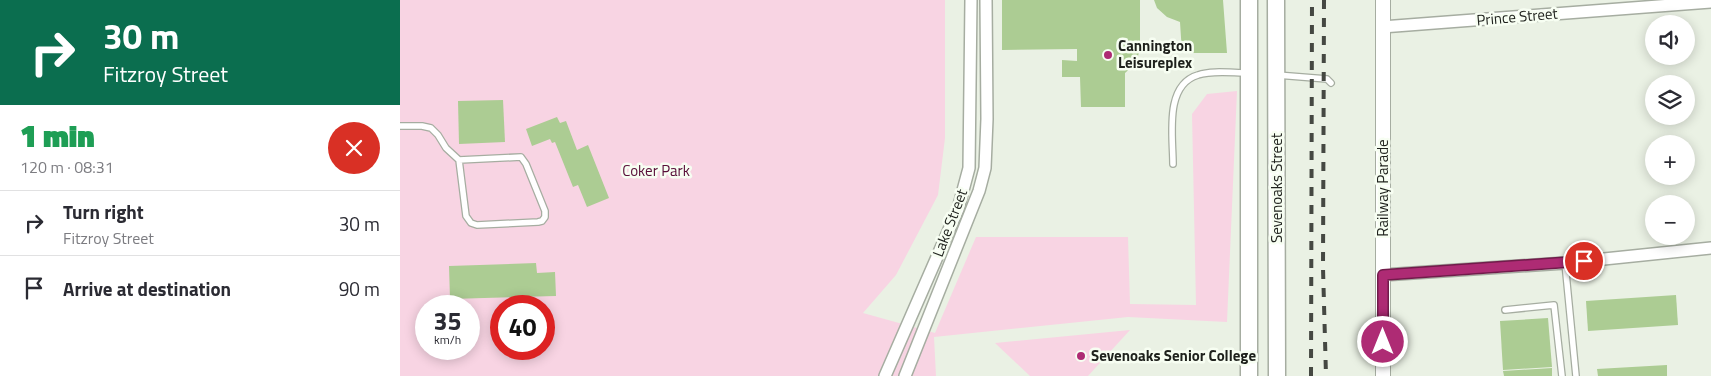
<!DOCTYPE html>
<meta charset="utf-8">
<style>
:root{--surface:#fff;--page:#f2f2f3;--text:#2b2b33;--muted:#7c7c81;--line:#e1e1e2}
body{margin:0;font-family:"Titillium Web",sans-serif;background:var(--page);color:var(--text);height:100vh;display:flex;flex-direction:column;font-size:19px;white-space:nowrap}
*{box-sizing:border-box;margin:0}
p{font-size:16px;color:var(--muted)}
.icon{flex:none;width:28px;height:28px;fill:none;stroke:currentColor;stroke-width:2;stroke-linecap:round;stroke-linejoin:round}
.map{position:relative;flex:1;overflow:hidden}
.panel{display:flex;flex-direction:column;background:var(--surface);width:400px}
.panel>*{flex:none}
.guide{background:#0b6e4f;color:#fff;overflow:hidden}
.controls{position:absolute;left:1245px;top:15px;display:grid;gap:10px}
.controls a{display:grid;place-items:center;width:50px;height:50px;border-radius:50%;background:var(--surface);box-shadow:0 2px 12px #0003;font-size:25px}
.speed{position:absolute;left:15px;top:295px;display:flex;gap:10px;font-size:25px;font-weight:700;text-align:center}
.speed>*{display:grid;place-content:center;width:65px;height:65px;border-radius:50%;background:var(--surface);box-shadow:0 2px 12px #0003;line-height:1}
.speed small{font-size:12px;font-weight:400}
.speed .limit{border:8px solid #d22;background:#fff;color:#111}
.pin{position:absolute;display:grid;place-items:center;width:42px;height:42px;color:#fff;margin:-21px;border:2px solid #fff;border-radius:50%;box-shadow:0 1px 5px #0007}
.me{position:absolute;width:55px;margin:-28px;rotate:0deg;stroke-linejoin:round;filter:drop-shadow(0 0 4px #0008)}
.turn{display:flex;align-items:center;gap:18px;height:105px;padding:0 20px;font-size:22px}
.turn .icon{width:65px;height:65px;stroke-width:2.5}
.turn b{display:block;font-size:35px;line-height:42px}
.round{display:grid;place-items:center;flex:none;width:52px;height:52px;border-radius:26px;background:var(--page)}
.headline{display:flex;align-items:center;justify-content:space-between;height:85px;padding:0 20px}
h1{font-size:30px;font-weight:800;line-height:38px;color:#1e9e55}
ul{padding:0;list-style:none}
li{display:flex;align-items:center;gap:15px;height:65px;padding:0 20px;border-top:1px solid var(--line)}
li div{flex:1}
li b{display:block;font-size:19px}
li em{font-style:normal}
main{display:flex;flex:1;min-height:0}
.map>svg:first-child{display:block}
.green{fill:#f8d4e3;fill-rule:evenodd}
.building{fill:#accc93}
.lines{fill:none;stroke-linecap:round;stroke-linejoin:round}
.service-casing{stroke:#a6ada1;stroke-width:8}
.minor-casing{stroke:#a6ada1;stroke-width:14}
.tertiary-casing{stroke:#a6ada1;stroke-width:16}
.secondary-casing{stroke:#a6ada1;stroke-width:19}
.service{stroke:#fff;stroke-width:5.5}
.minor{stroke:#fff;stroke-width:11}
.tertiary{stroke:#fff;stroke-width:14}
.secondary{stroke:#fff;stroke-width:16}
.rail{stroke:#454842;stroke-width:4;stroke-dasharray:9 9;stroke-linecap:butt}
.route-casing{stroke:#711c4b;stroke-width:12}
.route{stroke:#ae2b74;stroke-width:9}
.poi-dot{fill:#ae2b74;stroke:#f7fef2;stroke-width:2}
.labels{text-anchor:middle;stroke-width:5;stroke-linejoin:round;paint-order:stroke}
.street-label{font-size:15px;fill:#1e211c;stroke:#f7fef2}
.poi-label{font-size:15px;font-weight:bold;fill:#1e211c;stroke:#f7fef2;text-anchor:start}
.park-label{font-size:15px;fill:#580d38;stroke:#f7fef2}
</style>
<main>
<section class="panel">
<div class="guide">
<div class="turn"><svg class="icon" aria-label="right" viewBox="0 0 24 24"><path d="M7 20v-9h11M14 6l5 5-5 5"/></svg><div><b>30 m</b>Fitzroy Street</div></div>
</div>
<div class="headline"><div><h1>1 min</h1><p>120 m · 08:31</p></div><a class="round" style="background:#d93025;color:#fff"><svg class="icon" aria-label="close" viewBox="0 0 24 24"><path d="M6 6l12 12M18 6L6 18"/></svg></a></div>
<ul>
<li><svg class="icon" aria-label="right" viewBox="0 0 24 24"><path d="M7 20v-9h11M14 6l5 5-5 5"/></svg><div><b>Turn right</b><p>Fitzroy Street</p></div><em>30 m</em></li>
<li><svg class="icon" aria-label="arrive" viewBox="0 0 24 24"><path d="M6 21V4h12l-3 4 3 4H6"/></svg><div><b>Arrive at destination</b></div><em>90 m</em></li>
</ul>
</section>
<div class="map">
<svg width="1311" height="376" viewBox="0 0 1311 376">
<rect width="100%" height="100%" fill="#eaf1e4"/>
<g class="green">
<path d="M0,0h545v138l-7,57 -42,80 -33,38 72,20 41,-96h152l2,67 66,1 -4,-191 15,-20 30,-3 -10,231 -99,-5 -194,20 2,39h-536zM26,306h43v43h-43zM101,306h43v43h-43z"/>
<path d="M730,330l-42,46h-58l-35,-33z"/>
</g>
<g class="building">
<path d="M602,0h138v49l-4,14 -11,10v34h-44l-1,-30h-18v-17l15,1v-12l-75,1z"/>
<path d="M754,0h69l4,53h-45l-2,-31 -13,-5 -10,-9z"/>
<path d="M103,100l2,42 -46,2 -1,-43z"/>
<path d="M157,117l3,6 6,-2 11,29 11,-5 21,53 -22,9 -9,-22 -5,2 -18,-45 -3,1 -2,-4 -18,7 -6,-17z"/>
<path d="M136,263l1,10 18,-1 1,24 -106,3 -1,-33z"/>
<path d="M1276,295l2,30 -90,6 -2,-30z"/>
<path d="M1148,318l4,49 -49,3 -3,-49z"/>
<path d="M1267,365v11h-69l-1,-7z"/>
<path d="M1152,368v8h-48l-1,-5z"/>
</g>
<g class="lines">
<defs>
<g id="service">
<path d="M877,75l50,4 4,4"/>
<path d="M0,126h22l9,2 7,7 8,13 13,12 62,-3 5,7 19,47v6l-3,4 -4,1 -61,3 -6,-2 -5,-7 -7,-56"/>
<path d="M773,164c0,-28 -9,-79 25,-89 14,-5 34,-2 50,-2"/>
<path d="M1165,263l11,113"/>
<path d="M1105,310l49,-5 8,71"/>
</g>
<g id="minor">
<path d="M982,27l329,-25"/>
<path d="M983,275l182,-12 146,-15"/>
<path d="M485,376l73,-167 11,-41 2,-168"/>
<path d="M505,376l74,-185 6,-23 2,-49 -1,-119"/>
</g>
<path id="tertiary" d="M983,376v-376"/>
<g id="secondary">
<path d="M849,0v376"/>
<path d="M876,0l1,376"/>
</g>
</defs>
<use href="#service" class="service-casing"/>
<use href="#minor" class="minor-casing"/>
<use href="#tertiary" class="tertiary-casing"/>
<use href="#secondary" class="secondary-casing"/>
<use href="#service" class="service"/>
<use href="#minor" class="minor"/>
<use href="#tertiary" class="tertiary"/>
<use href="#secondary" class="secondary"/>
<g class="rail">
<path d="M924,0l-1,268 3,108"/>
<path d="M911,376l1,-376"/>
</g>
</g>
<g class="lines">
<defs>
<path id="route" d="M983,342v-67l201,-14"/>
</defs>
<use href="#route" class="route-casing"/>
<use href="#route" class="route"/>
</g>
<g class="poi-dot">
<circle cx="708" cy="55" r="5"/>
<circle cx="681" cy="356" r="5"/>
</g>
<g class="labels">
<g class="street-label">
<text transform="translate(1117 17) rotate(-5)" y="5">Prince Street</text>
<text transform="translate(877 188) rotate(-90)" y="5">Sevenoaks Street</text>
<text transform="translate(983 188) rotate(-90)" y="5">Railway Parade</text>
<text transform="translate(550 223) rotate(-69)" y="5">Lake Street</text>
</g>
<g class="poi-label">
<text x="718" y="51">Cannington<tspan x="718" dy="17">Leisureplex</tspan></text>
<text x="691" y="361">Sevenoaks Senior College</text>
</g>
<g class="park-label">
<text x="256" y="176">Coker Park</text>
</g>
</g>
</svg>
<div class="controls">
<a><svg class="icon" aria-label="sound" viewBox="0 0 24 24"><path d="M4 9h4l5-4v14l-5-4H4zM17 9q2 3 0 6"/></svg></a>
<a><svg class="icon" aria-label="layers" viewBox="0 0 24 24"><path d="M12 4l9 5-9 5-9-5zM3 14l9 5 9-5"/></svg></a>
<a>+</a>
<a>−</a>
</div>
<div class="speed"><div>35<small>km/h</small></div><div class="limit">40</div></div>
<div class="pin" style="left:1184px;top:261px;background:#d93025"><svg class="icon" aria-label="arrive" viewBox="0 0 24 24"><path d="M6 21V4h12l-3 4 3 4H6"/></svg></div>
<svg class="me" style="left:983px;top:342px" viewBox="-20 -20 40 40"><circle r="17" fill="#ae2b74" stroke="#fff" stroke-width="3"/><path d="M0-11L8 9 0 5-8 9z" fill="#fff"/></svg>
</div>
</main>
